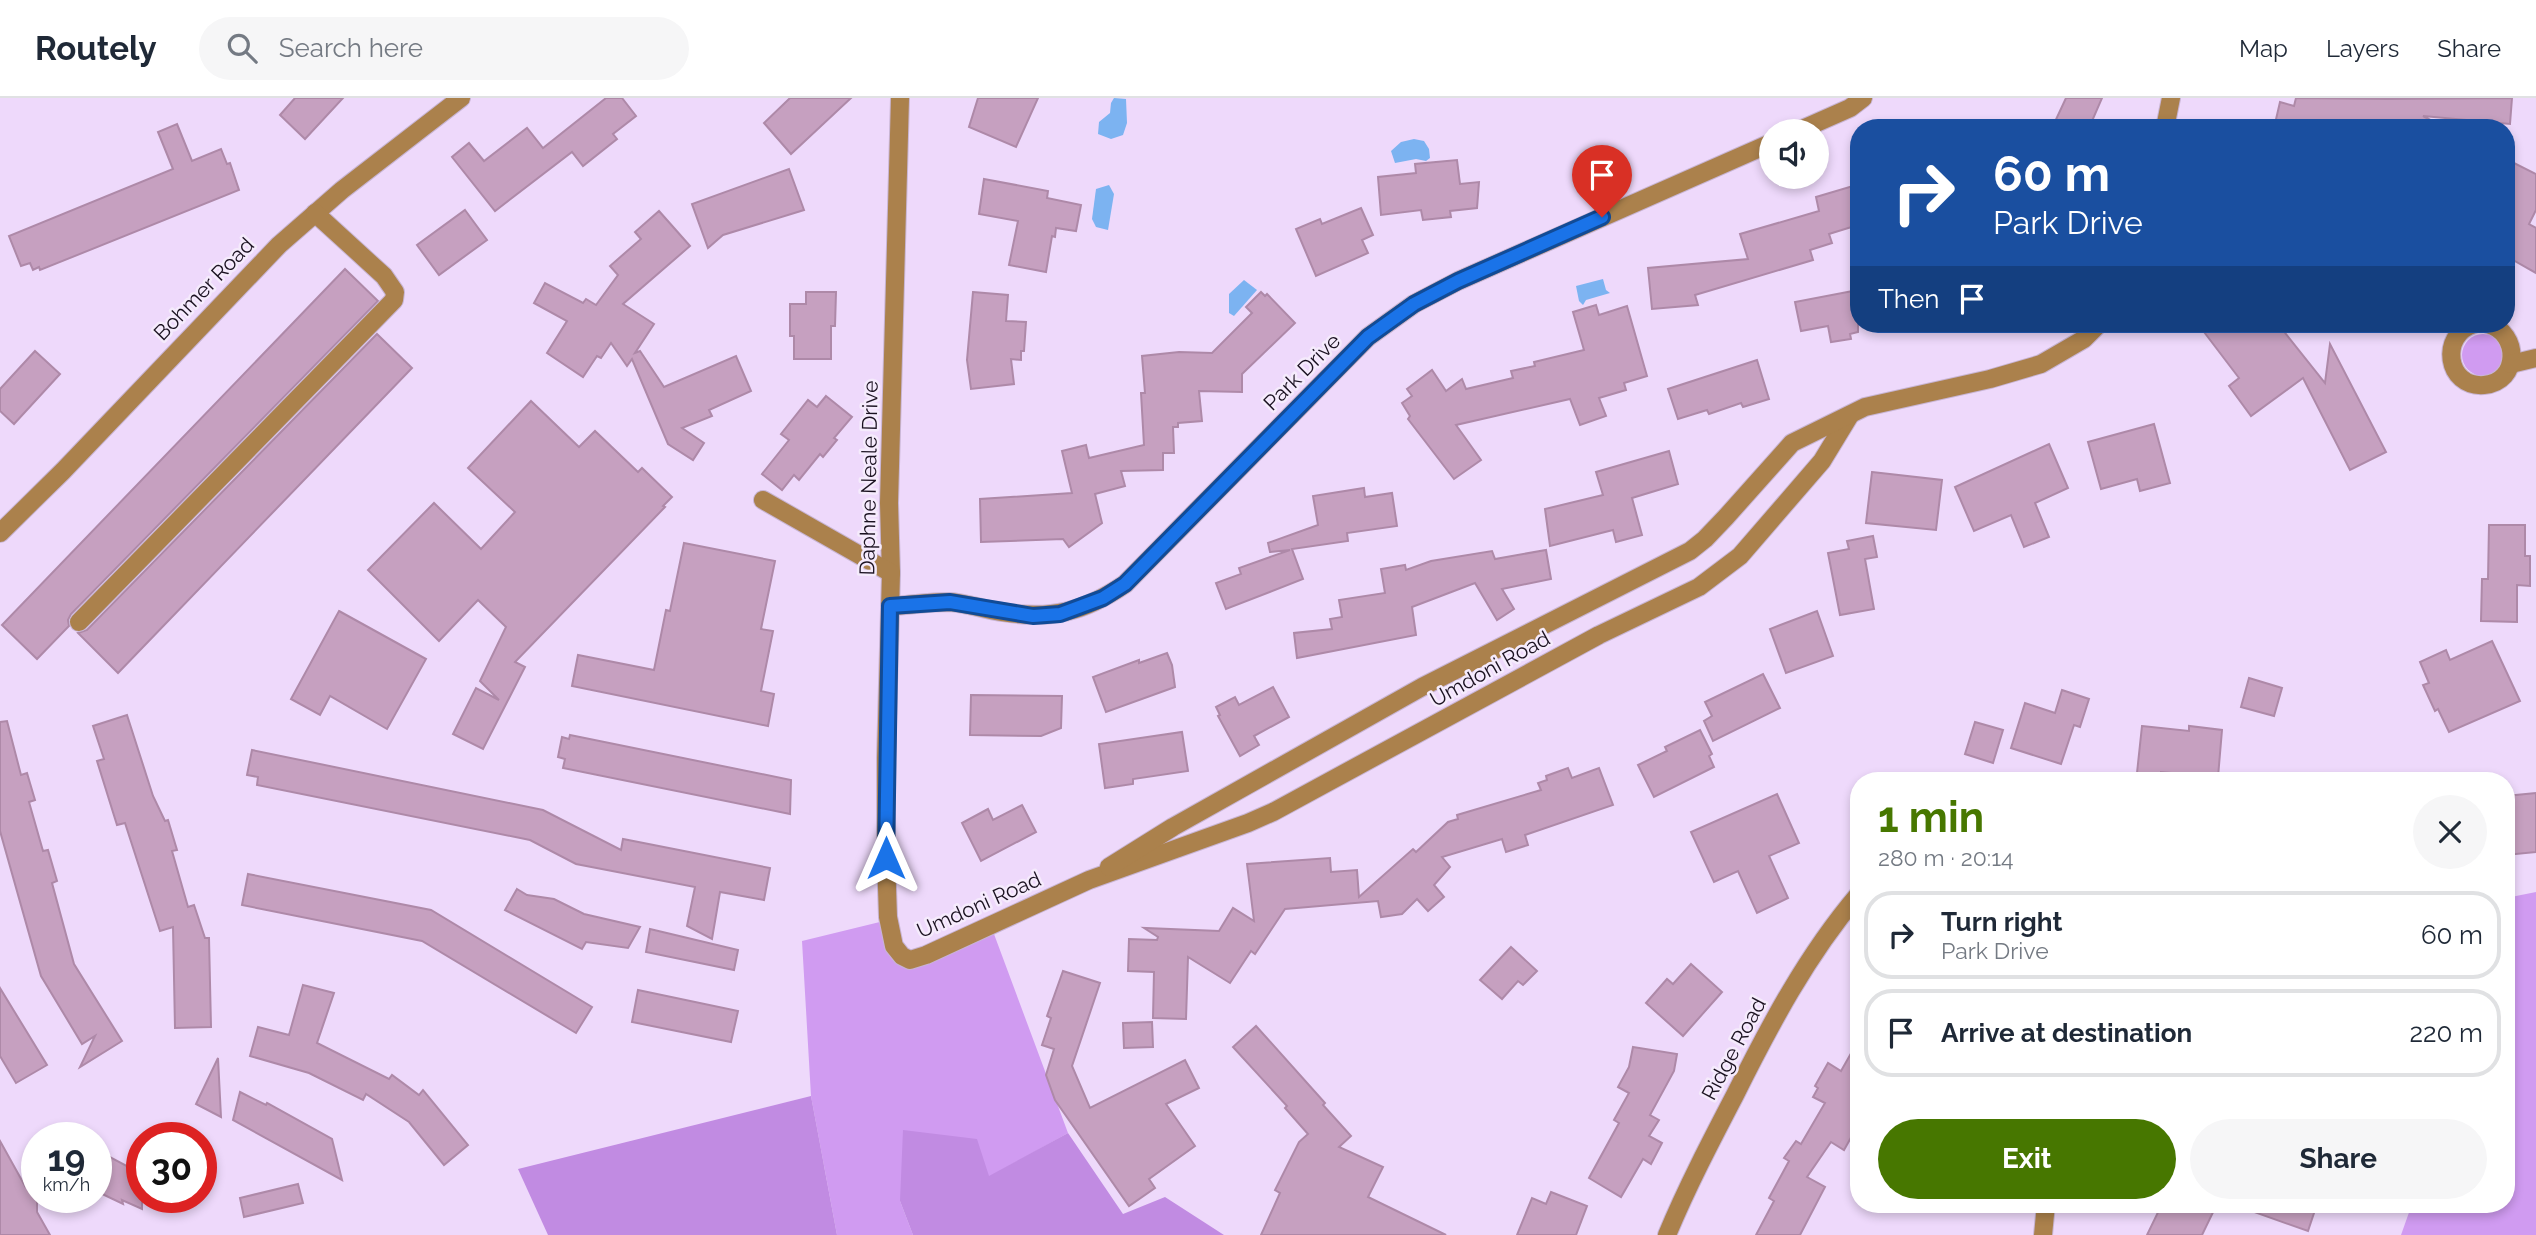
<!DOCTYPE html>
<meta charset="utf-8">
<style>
:root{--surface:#fff;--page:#f6f6f7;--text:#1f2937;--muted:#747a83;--line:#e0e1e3;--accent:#477700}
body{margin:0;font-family:Raleway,sans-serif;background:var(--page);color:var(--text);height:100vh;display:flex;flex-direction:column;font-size:26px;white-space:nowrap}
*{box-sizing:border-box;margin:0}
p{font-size:23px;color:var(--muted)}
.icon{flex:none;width:38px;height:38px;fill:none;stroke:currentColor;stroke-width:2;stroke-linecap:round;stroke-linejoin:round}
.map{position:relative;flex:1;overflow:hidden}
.panel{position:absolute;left:1850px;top:674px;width:665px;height:441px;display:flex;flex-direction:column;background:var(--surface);border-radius:28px;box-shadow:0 4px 10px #0003}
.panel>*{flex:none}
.top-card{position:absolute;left:1850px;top:21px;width:665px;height:214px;border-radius:28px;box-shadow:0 4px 10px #0003;background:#1a4fa0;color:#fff;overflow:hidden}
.controls{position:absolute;left:1759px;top:21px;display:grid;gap:14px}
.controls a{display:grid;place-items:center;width:70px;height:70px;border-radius:50%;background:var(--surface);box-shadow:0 4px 10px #0003;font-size:35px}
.speed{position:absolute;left:21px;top:1024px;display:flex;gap:14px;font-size:35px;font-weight:700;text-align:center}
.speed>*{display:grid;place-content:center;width:91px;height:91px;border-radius:50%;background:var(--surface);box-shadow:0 4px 10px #0003;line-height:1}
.speed small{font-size:18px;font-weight:400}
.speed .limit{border:10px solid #d22;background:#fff;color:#111}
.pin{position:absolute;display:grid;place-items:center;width:60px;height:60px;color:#fff;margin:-72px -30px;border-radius:50% 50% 50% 0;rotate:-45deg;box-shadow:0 0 7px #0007}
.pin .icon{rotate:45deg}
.me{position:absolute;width:77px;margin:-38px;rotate:0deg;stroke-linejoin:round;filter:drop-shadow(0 0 5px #0008)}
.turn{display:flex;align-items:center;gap:24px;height:147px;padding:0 28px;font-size:32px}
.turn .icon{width:91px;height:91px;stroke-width:2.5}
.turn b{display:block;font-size:49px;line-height:60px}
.then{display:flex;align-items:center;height:66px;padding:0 28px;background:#0003;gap:14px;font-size:26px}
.round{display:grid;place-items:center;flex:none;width:74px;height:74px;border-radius:37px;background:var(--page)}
.head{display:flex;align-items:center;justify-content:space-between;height:119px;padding:0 28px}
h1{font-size:42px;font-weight:700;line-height:52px;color:var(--accent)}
.action{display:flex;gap:14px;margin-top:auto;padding:14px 28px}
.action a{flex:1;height:80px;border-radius:42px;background:var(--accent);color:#fff;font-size:28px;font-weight:700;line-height:80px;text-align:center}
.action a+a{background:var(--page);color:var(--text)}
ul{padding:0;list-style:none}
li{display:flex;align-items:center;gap:21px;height:88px;margin:0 14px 10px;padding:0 14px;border:4px solid var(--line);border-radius:28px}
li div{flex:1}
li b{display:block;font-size:26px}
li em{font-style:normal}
header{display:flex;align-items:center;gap:42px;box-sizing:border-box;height:98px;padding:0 35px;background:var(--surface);border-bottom:2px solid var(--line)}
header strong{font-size:33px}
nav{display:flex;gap:38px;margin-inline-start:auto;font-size:24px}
.search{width:490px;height:63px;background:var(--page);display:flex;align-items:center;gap:18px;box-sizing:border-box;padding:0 24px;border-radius:38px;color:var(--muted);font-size:26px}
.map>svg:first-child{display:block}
.green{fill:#d09bf1}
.forest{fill:#c18be2}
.water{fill:#7cb3f1}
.building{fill:#c6a0c0;stroke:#ae89a8;stroke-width:2}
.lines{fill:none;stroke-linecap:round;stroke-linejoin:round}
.minor-casing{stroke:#c8b5d4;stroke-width:20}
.minor{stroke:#ab814c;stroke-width:18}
.route-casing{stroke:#114b97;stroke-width:18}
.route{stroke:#1a73e8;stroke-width:12}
.labels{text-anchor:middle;stroke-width:5;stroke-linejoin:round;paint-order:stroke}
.street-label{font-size:21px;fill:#1a1120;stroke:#f5ebfc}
</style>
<header>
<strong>Routely</strong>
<div class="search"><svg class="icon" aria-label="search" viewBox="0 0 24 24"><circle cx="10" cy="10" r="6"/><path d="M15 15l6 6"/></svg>Search here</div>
<nav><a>Map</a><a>Layers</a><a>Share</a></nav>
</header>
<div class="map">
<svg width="2536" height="1137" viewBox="0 0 2536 1137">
<rect width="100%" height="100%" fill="#eed9fb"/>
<g class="green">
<circle cx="2483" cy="257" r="21"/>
<path d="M2536,794v343h-135l11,-31h94v-306z"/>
<path d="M888,822l13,38 90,-32 77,207 -79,44 -89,24 13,34h-76l-26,-139 -9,-155z"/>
</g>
<g class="forest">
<path d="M811,998l26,139h-289l-30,-66z"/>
<path d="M903,1032l74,9 12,37 79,-43 55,81 42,-17 59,38h-311l-13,-34z"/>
</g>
<g class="water">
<path d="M1114,0l12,1 1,24 -4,12 -12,4 -13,-5 1,-12 11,-9 1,-10z"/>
<path d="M1414,41l10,2 5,8 1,9 -4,3 -10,-2 -21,4 -4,-12 10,-9z"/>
<path d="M1109,87l5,9 -6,36 -12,-3 -4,-8 4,-30z"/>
<path d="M1603,181l3,11 4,3 -24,7 -3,5 -4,-4 -3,-15z"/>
<path d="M1244,182l13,10 -23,26 -5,-3v-19z"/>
</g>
<g class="building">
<path d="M295,0h48l-38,41 -25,-24z"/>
<path d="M606,0h16l14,18 -23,18 4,5 -34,27 -11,-14 -77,59 -43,-54 17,-14 15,18 43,-33 16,20z"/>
<path d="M790,0h61l-60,56 -27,-31z"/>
<path d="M978,0h60l-22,49 -47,-20z"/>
<path d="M2066,0h36l-13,30h-37z"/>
<path d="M2296,0l92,1 124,-1 -2,26 -87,-8 22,12h-171l6,-26 14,4z"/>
<path d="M177,26l15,37 29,-12 6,15 3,-1 9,27 -199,80 -1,-3 -6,3 -3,-7 -9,3 -12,-30 164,-67 -15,-37z"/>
<path d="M2506,61l30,15v36l-7,14 7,4v45l-30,-17z"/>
<path d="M1457,62l3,24 19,-2 -2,26 -27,3 1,6 -28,3 -2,-10 -40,5 -3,-38 38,-4 -1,-9z"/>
<path d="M789,71l15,41 -81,25 -15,13 -16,-44z"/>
<path d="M984,81l64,12 -1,7 34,7 -5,26 -20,-3 -1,9 -3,-1 -6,36 -37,-7 9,-44 -39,-7z"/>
<path d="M1853,88l5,20v19l-29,9 3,9 -22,7 3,10 -118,35 3,10 -46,4 -4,-41 100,-9 -8,-25 79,-23 -3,-14z"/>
<path d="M1361,110l12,27 -11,5 6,13 -52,23 -20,-47 24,-10 2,5z"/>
<path d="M465,112l22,30 -48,35 -22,-30z"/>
<path d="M659,113l31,35 -67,58 31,20 -19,29 5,-2 24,36 72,-31 15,35 -42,19 3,6 -30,12 22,15 -11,17 -25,-16 -36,-85 -5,7 -16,-23 -10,15 -4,-2 -14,21 -36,-24 20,-32 -33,-18 11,-20 38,20 3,-4 10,6 22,-30 -8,-9 31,-27 -6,-7z"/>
<path d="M345,171l33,32 -307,313 -3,6 1,6 -32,33 -35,-34z"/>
<path d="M1858,192v42l-8,2 1,5 -20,3 -3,-16 -27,5 -6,-29z"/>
<path d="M806,194h30l-1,34h-4v33h-37v-23h-4v-32h16z"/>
<path d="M973,194l35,3 -2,26 20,1 -2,29h-3v9l-10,-1 3,25 -43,5 -4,-29z"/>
<path d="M1261,194l4,4 2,-2 28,29 -53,51v18l-43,-1 3,30 -24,2v4h-5l1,26h-11v17l-42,1 4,15 -30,8 7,29 -33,24 -6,-8 -82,3 -1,-43 92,-6 -10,-42 24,-6 3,13 55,-13 -3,-52h4l-3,-37 37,-4 33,1 40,-40 -6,-6z"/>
<path d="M1596,207l3,10 28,-9 20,70 -23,7 2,7 -27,8 7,18 -26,9 -10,-26 -114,26 25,35 -27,19 -46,-60 2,-3 -8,-13 10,-7 -5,-7 25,-19 14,21 16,-12 4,10 47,-11 -2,-7 24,-5 -1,-4 50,-12 -11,-38z"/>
<path d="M2198,226h80l47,59 5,-39 56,108 -36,18 -47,-92 -52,38 -22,-30 10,-8z"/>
<path d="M377,236l35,34 -294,305 -40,-40 9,-3z"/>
<path d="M35,253l25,23 -46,50 -14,-13v-22z"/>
<path d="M1757,262l12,39 -26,8 -2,-4 -32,11 -2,-4 -29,9 -10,-30z"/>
<path d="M826,298l26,21 -18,21 3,2 -14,17 -3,-3 -21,26 -5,-5 -12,15 -20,-16 27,-34 -8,-6 27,-34 9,7z"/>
<path d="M531,303l48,46 16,-16 43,41 4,-4 30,29 -9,9 2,1 -150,155 10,5 -42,82 -30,-15 23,-46 23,12 -19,-19 26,-54 -28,-27 -39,41 -71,-71 66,-67 47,46 34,-37 -47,-44z"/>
<path d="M2154,326l16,59 -30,8 -3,-12 -36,10 -13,-47z"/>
<path d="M2049,346l19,44 -33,15 14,34 -25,10 -13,-32 -37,16 -19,-44z"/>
<path d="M1669,353l9,33 -46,14 10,37 -26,7 -3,-12 -63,16 -5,-37 58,-14 -7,-23z"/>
<path d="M1872,374l70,8 -6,50 -70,-7z"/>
<path d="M1364,390l1,9 27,-4 5,33 -50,7 1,8 -56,8 11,30 -77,30 -10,-26 25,-9 -2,-6 51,-18 -20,2 -2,-9 50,-18 -5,-29z"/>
<path d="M2489,427h36v31h5v30l-13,-1v37l-36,-1 1,-42h6z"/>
<path d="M1873,438l4,21 -12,2 9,50 -34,6 -12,-62 21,-4 -2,-8z"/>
<path d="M684,445l91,18 -14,68 12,2 -12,60 13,3 -6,32 -196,-40 6,-31 76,15 12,-60 4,1z"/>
<path d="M1546,452l5,29 -49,10 12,20 -17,11 -22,-37 -63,24 4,28 -119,23 -3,-25 38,-4 -2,-10 12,-2 -3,-17 46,-7 -4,-24 24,-4 1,5 25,-9 61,-10 3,8z"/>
<path d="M339,513l87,48 -39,70 -57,-33 -10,19 -29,-16z"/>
<path d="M1817,513l16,45 -47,17 -16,-44z"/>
<path d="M2492,543l28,60 -71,31 -11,-23 -3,2 -12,-26 6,-2 -9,-21 26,-12 4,10z"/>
<path d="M1167,555l5,12 3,22 -69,25 -13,-35 46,-17v3z"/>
<path d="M1763,576l17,34 -67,33 -9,-20 8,-5 -7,-14z"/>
<path d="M2249,580l33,10 -8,28 -33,-9z"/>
<path d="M1273,589l16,30 -35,19 5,9 -19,11 -22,-40 2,-1 -4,-8 19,-10 4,8z"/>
<path d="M2062,592l27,9 -9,28 -6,-2 -13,39 -50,-16 14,-45 30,10z"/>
<path d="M971,597l91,1 -1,32 -20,8 -71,-1z"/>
<path d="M127,617l26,81 12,25 3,-1 9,30 -5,1 16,56 6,-2 11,33h4l2,89 -36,1 -2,-101 -13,4 -35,-108 -8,2 -20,-64 7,-2 -11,-33z"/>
<path d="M7,623l14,54 6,-2 8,27 -6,2 14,49 5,-1 9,31 -5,2 22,81 48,77 -42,26 15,-31 -13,8 -41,-68 -41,-145v-109z"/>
<path d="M1975,624l28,8 -10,33 -28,-9z"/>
<path d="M2142,628l47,5v-5l33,4 -4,47 -57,-5v3l-24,-2z"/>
<path d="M1700,632l12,24 -3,2 5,11 -60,30 -16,-32 29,-14 -2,-4z"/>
<path d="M1182,634l6,39 -55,8v5l-28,4 -6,-44z"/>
<path d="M570,637l221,45 -1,34 -227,-46 2,-9 -7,-2 4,-20 7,2z"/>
<path d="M252,652l291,60 78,40 2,-11 147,29 -6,32 -44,-8 -8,47 -25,-13 8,-39 -119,-23 -46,-24 -273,-55 1,-8 -11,-2z"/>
<path d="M1568,670l4,10 27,-10 14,37 -88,30 3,10 -22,7 -4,-13 -60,18 8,10 -16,18 10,12 -16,14 -11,-12 -15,15 -21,3 -3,-16 -93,8 -30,45 -4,-3 -21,32 -42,-26 -2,62 -33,-1 1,-46 -26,-1 1,-32 28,1 1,-3 -14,-9 75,3 14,-23 21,13 -7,-57 83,-6 1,14 26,-2 2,27 54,-48 3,3 32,-30 10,-3 -1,-4 84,-25 -3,-7 9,-3 -1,-4z"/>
<path d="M2536,695v59l-30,3v-59z"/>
<path d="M1777,696l22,49 -30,13 19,42 -31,15 -19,-42 -24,11 -23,-50z"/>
<path d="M1022,707l14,27 -55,29 -19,-38 26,-14 5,11z"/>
<path d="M248,776l183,36 161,97 -16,26 -154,-92 -180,-36z"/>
<path d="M517,791l10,6 27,4 30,15 56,13 -12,21 -42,-6 -4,7 -77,-39z"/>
<path d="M650,831l88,21 -4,20 -88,-18z"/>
<path d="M1511,849l26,24 -14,14 -5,-4 -16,18 -22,-19z"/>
<path d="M1691,866l31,28 -39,44 -37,-33 21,-24 6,5z"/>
<path d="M1063,873l37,12 -28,83 18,42 95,-48 14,28 -33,16 29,42 -46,33 6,9 -26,18 -74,-106 -9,-25 8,-26 -12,-4 9,-27 -4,-2z"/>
<path d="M303,887l31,8 -17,50 72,36 3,-4 27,20 4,-5 45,55 -24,20 -35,-43 -43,-28 -3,6 -54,-27 -59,-17 8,-29 31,8z"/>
<path d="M0,890l47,77 -31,18 -16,-27z"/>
<path d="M638,892l100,21 -7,31 -99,-20z"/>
<path d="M1152,924l1,25 -29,1 -1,-25z"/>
<path d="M1256,928l69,77 -2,2 28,31 -12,11 44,20 -15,30 78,38h-185l19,-42 -5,-3 24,-48 9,-8 -23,-26 2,-2 -54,-59z"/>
<path d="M1858,943v84l-14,25 -13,-8 -24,35 18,10 -25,48h-44l18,-34 -5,-3 20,-37 -5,-3 12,-17 5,3 24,-41 -12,-6 5,-9 -3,-2 13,-23 13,8z"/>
<path d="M1633,949l44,7 -3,17 -24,44 9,5 -10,16 13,7 -11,21 -8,-5 -22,38 -32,-19 30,-55 -5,-3 15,-27 -11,-6 11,-20z"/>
<path d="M218,960l3,59 -25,-13z"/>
<path d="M240,994l26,13 1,-2 65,36 10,41 -109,-60z"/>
<path d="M0,1043l25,45 12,-25v51l13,23h-50z"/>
<path d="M96,1058l9,4 3,-4 34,18v35l-20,-9 1,4 -27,-13z"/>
<path d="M298,1086l5,19 -59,14 -4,-19z"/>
<path d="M1551,1094l36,14 -11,29h-59l15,-37 14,6z"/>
<path d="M2162,1106h55l-15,31h-55z"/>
<path d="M2241,1106h76l-9,27 -68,-24z"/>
</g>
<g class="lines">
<defs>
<g id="minor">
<path d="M900,0l-11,405 2,70 -5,185v100l2,59 6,29 8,10 8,4 16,-5 163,-75 159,-57 25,-11 326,-177 100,-48 41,-31 82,-95 28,-46"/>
<path d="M2165,30l6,-30"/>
<path d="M1798,33l52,-23 13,-10"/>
<path d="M2474,226c-35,11 -28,64 10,61 36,-3 36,-52 4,-61"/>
<path d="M2511,266l25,-6"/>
<path d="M763,402l128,73"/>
<path d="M0,435l63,-62 216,-226 63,-55 119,-92"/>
<path d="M890,508c19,-1 40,-4 59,-4 18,1 36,8 53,10 49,8 82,0 123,-28l243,-247 46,-33 44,-23 313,-138"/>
<path d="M79,524l315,-322 1,-8 -11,-16 -69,-63"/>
<path d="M1109,769l64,-40 249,-140 268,-136 15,-12 21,-22 66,-74 73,-36 125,-28 51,-15 43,-25 15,-15"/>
<path d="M1667,1137c20,-48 44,-94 68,-140 35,-70 72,-140 123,-200"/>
<path d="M2043,1137l3,-31"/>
</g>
</defs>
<use href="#minor" class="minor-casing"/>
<use href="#minor" class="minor"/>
</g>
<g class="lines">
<defs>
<path id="route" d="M886,760l4,-252 60,-4 83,14 27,-2 43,-16 22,-14 243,-247 46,-33 44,-23 144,-64"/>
</defs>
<use href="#route" class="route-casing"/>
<use href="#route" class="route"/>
</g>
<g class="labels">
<g class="street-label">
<text transform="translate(204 191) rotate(-46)" y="7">Bohmer Road</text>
<text transform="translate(1302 274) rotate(-45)" y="7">Park Drive</text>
<text transform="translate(869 380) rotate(-89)" y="7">Daphne Neale Drive</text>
<text transform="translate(1490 571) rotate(-29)" y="7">Umdoni Road</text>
<text transform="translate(979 807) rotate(-24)" y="7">Umdoni Road</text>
<text transform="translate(1734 951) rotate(-62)" y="7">Ridge Road</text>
</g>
</g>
</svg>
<div class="controls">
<a><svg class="icon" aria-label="sound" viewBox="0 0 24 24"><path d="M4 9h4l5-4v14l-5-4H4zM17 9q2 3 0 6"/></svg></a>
</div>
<div class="speed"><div>19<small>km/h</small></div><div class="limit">30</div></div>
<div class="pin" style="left:1602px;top:119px;background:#d93025"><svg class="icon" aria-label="arrive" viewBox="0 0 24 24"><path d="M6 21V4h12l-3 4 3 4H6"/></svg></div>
<svg class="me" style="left:886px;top:760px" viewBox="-20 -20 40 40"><path d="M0-17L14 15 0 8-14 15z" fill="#1a73e8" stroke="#fff" stroke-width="4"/></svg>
<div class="top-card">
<div class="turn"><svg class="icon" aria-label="right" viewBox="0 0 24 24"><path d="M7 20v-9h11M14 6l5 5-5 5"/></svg><div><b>60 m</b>Park Drive</div></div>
<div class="then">Then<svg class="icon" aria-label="arrive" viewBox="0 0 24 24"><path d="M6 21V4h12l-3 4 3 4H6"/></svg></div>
</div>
<section class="panel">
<div class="head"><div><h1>1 min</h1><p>280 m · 20:14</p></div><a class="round"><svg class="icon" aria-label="close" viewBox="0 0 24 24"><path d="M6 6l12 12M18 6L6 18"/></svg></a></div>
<ul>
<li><svg class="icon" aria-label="right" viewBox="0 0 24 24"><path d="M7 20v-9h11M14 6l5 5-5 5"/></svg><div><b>Turn right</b><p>Park Drive</p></div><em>60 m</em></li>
<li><svg class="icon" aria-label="arrive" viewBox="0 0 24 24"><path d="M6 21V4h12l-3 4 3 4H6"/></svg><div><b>Arrive at destination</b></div><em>220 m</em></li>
</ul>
<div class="action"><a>Exit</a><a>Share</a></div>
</section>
</div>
